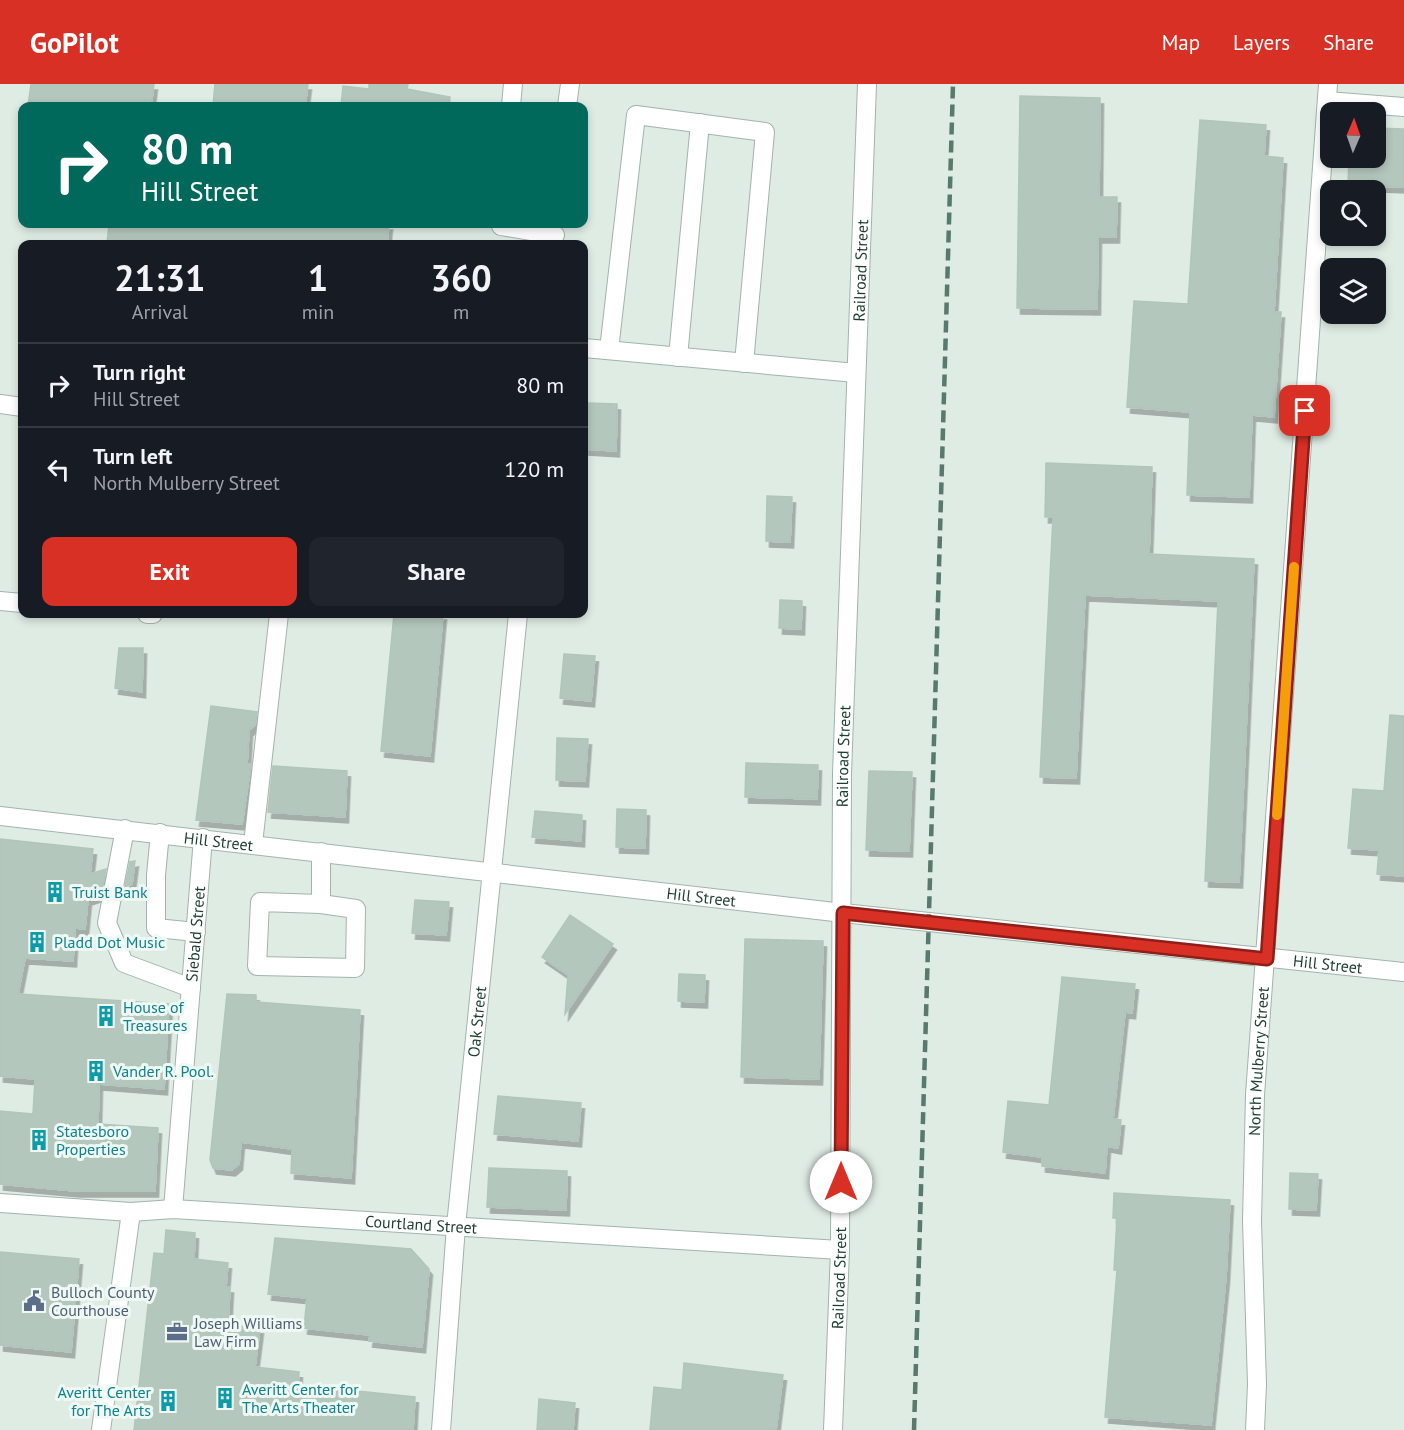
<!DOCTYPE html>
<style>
:root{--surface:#171b24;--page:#20242c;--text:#f1f3f6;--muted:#9ea1a6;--line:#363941;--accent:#d93025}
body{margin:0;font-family:"PT Sans",sans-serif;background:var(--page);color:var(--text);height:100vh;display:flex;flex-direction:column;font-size:22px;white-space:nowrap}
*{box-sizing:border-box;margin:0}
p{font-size:20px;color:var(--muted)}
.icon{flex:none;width:33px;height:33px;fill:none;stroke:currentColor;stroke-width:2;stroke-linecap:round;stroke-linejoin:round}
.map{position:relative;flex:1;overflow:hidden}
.sheet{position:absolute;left:18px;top:156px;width:570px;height:378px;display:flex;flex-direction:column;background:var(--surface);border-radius:12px;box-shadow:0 3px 9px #0003}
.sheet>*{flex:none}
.guide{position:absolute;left:18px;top:18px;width:570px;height:126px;border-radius:12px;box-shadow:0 3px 9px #0003;background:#00695c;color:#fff;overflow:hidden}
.needle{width:39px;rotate:2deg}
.tools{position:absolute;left:1320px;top:18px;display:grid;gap:12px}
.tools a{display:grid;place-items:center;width:66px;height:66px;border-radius:12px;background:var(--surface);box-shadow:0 3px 9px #0003;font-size:30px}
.pin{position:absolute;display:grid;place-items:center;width:51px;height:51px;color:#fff;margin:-26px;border-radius:12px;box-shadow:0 3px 9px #0006}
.me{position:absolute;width:66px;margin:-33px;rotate:0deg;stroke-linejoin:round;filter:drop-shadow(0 0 4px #0008)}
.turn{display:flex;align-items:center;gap:21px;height:126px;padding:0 24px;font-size:27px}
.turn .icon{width:78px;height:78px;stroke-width:2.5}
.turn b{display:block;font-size:42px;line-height:51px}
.eta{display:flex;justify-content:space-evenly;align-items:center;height:102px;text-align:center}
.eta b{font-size:36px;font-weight:800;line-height:42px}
.button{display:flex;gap:12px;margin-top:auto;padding:12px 24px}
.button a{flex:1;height:69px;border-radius:12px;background:var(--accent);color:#fff;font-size:24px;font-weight:800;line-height:69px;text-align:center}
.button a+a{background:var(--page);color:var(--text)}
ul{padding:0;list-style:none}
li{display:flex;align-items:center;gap:18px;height:84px;padding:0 24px;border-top:2px solid var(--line)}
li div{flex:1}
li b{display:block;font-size:22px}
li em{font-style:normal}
header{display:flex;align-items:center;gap:36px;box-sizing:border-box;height:84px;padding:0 30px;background:var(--accent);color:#fff}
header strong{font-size:28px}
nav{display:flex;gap:33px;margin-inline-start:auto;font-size:21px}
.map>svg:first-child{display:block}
.building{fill:#b4c7bd;stroke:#b0c6bb;stroke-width:1.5;filter:url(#shadow)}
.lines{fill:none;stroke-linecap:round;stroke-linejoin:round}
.minor-casing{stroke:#a1b4ab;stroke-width:20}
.minor{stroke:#fff;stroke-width:18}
.rail{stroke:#58796d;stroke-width:4.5;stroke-dasharray:12 6;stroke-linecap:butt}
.route-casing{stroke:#8d1f18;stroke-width:15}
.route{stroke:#d93025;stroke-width:10}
.slow{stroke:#f59e0b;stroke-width:10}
.labels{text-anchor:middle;stroke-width:6;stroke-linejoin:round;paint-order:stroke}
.street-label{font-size:16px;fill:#1e3d31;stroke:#eff8f3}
.culture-label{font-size:16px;fill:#0d838f;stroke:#eff8f3;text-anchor:start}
.service-label{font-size:16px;fill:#4e5e75;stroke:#eff8f3;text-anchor:start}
</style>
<header>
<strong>GoPilot</strong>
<nav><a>Map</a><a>Layers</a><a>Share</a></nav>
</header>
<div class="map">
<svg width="1404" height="1346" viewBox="0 0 1404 1346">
<defs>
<filter id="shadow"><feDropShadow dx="3.5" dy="6" stdDeviation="0" flood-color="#0004"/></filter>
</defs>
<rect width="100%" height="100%" fill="#dfece4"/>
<g class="building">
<path d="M31,0h123l-3,22h-123z"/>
<path d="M215,0h93l-3,22h-92z"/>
<path d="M369,0h39l-1,5 43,8 -1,9h-108l2,-20 26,3z"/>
<path d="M1020,12l80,2 -1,99h18l-1,40h-18l-1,72 -80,-1z"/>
<path d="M1200,36l66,5 -2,31 19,2 -9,154h7l-7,105 -22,-2 -3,82 -62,-2 3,-83 -63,-5 7,-106 54,3z"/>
<path d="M1376,44l28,1v58l-56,-2 1,-27h27z"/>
<path d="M109,140h280l-2,20h-280z"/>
<path d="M587,319l30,1 -1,47 -31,-2z"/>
<path d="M1046,379l106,4 -3,87 105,5 -15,323 -34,-1 13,-280 -133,-6 -9,183 -36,-1 13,-260h-8z"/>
<path d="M767,412l25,1 -2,45 -24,-1z"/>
<path d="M780,516l22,1 -1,28 -22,-1z"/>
<path d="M394,530h49l-13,142 -49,-5z"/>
<path d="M119,564h24l-1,44 -27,-4z"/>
<path d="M564,570l31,2 -4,45 -31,-3z"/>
<path d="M211,622l46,6 -2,13 -6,5 -2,34h4l-9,60 -46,-4z"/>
<path d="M1390,631l14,1v160l-27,-2 2,-24 -31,-2 5,-59 31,2z"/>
<path d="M557,654l31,1 -3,42 -29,-1z"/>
<path d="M746,679l72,2 -1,34 -72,-2z"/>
<path d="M273,682l74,5 -2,46 -77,-5z"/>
<path d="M869,687l43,1 -3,79 -43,-1z"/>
<path d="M617,725l29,1 -1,38 -29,-1z"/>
<path d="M535,727l47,4 -1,26 -49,-4z"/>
<path d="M0,755l93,10 -3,25 16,-5 -5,26 -13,4 -3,30 -10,-1 -2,33 -48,-3 -7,36 151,10 -5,85 -65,-5 -1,40 60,4 -3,63h-79l-76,-7v-73l33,3 2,-35 -35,-3z"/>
<path d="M135,777l-3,23 -7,3 5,-25z"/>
<path d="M415,816l34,2 -3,33 -34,-2z"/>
<path d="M570,831l43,29 -48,70 3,-39 -26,-18z"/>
<path d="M745,855l78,2 -4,138 -78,-2z"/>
<path d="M679,890l26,1 -1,27 -26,-1z"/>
<path d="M1062,893l73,7 -3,29 -7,-1 -12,107 8,1 -3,28 -11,-2 -2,27 -63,-7v-9l-39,-5 5,-51 41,4z"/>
<path d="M227,910l29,1v7l104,8 -9,168 -60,-5 1,-24 -51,-7 -2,22 -7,6 -19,-2 -3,-8z"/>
<path d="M498,1012l83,7 -3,38 -84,-7z"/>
<path d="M489,1084l78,3 -1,39 -79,-3z"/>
<path d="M1290,1089l28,1 -2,36 -27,-1z"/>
<path d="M1114,1109l116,7 -4,77 -15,148 -106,-8 12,-147h-3l3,-52h-4z"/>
<path d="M166,1146l29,3 -1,26 34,4 -2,24h4l-2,38 32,3 -5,39 44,5 -1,13 117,12 -2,33h-279l20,-177 10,1z"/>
<path d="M275,1154l136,11 18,20 -7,78 -53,-6 1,-6 -66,-7 3,-30 -39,-4z"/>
<path d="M0,1168l79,7 -8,93 -71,-7z"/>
<path d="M684,1279l99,12 -7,55h-126l4,-43 28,3z"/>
<path d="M539,1315l36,4 -2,27h-36z"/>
</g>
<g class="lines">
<defs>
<g id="minor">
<path d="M1327,17l77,6"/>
<path d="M511,22l2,-22"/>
<path d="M567,22l3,-22"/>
<path d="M501,140v2l54,9"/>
<path d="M584,264l272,25"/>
<path d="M609,266l27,-235 129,17 -21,231"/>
<path d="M678,273l22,-234"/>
<path d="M0,320l22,3"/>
<path d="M0,517l22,2"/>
<path d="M147,530h6"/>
<path id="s1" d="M0,732l843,97 561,59"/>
<path d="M125,745l-18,94 17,40 67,25"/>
<path d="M160,749l-4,42v53l40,4"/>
<path d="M253,760l26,-230"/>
<path d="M321,820l35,5 -1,59 -98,-2 3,-64 61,2v-52"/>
<path id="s2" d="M0,1119l131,9 42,-3 667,41"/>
<path id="s3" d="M173,1125l30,-371"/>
<path d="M101,1346l30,-218"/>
<path id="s4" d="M441,1346l15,-204 62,-612"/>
<path id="s5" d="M833,1346l7,-180 2,-476 25,-690"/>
<path id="s6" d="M1255,1346l2,-46 -5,-163 3,-126 73,-1011"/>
</g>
</defs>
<use href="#minor" class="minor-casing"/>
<use href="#minor" class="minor"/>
<path class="rail" d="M914,1346l39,-1346"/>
</g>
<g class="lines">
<defs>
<path id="route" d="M841,1098l2,-269 424,46 38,-548"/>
</defs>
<use href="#route" class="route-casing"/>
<use href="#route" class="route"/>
<path class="slow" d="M1277,731l17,-248"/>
</g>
<defs>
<symbol id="building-bare" viewBox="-9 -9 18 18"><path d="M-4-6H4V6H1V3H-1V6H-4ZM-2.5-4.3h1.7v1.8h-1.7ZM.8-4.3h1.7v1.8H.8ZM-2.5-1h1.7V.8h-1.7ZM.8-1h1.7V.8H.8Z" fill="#0f9aa8" stroke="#eff8f3" stroke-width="2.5" paint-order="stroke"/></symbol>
<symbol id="civic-bare" viewBox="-9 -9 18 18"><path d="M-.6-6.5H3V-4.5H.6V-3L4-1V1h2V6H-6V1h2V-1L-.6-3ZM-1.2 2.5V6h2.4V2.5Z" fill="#5c6f8a" stroke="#eff8f3" stroke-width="2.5" paint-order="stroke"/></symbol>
<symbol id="office-bare" viewBox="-9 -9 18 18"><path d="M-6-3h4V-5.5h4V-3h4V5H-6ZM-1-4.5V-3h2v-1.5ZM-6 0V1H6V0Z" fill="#5c6f8a" stroke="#eff8f3" stroke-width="2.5" paint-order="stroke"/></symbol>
</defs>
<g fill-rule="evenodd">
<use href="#building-bare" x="40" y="793" width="30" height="30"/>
<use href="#building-bare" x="22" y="843" width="30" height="30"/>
<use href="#building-bare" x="91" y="917" width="30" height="30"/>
<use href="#building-bare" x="81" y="972" width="30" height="30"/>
<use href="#building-bare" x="24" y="1041" width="30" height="30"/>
<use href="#civic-bare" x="19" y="1202" width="30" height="30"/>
<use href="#office-bare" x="162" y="1233" width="30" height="30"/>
<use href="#building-bare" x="210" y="1299" width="30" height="30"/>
<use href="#building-bare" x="153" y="1302" width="30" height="30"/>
</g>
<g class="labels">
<g class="street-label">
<text dy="6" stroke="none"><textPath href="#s5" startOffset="1160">Railroad Street</textPath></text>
<text dy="6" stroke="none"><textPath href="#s5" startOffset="674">Railroad Street</textPath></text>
<text dy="6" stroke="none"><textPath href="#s1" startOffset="220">Hill Street</textPath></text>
<text dy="6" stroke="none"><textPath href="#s1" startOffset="706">Hill Street</textPath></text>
<text dy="6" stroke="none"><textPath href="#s3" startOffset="276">Siebald Street</textPath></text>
<text dy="6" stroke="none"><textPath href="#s1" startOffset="1336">Hill Street</textPath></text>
<text dy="6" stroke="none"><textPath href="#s4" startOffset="410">Oak Street</textPath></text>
<text dy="6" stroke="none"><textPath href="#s6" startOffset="369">North Mulberry Street</textPath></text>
<text dy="6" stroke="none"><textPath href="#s2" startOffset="422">Courtland Street</textPath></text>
<text dy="6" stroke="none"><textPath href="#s5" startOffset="152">Railroad Street</textPath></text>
</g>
<g class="culture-label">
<text x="72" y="814">Truist Bank</text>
<text x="54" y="864">Pladd Dot Music</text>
<text x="123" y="929">House of<tspan x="123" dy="18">Treasures</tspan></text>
<text x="113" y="993">Vander R. Pool.</text>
<text x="56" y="1053">Statesboro<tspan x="56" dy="18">Properties</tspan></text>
<text x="242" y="1311">Averitt Center for<tspan x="242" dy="18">The Arts Theater</tspan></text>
<text x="151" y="1314" text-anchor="end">Averitt Center<tspan x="151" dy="18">for The Arts</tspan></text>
</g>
<g class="service-label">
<text x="51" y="1214">Bulloch County<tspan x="51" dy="18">Courthouse</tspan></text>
<text x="194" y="1245">Joseph Williams<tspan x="194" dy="18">Law Firm</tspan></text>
</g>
</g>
</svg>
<div class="tools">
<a><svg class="needle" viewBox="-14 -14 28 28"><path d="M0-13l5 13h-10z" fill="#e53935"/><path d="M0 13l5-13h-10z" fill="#9ea1a6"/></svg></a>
<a><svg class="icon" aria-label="search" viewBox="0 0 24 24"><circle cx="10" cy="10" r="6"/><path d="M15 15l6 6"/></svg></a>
<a><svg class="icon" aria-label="layers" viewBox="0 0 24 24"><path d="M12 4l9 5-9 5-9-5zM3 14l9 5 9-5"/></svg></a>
</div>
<div class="pin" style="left:1305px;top:327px;background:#d93025"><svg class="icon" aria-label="arrive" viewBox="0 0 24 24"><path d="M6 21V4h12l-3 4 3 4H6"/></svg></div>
<svg class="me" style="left:841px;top:1098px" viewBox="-20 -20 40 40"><circle r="19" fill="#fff"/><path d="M0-13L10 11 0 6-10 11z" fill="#d93025"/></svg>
<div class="guide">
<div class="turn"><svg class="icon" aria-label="right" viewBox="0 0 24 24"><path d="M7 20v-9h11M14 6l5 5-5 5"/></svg><div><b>80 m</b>Hill Street</div></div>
</div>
<section class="sheet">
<div class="eta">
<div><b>21:31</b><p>Arrival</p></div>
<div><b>1</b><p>min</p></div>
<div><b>360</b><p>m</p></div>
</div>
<ul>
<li><svg class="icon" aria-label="right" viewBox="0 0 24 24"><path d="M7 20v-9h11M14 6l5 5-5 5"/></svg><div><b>Turn right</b><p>Hill Street</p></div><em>80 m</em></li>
<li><svg class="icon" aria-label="left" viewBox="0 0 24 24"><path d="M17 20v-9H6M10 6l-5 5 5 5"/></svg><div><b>Turn left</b><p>North Mulberry Street</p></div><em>120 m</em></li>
</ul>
<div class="button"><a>Exit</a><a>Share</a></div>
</section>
</div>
